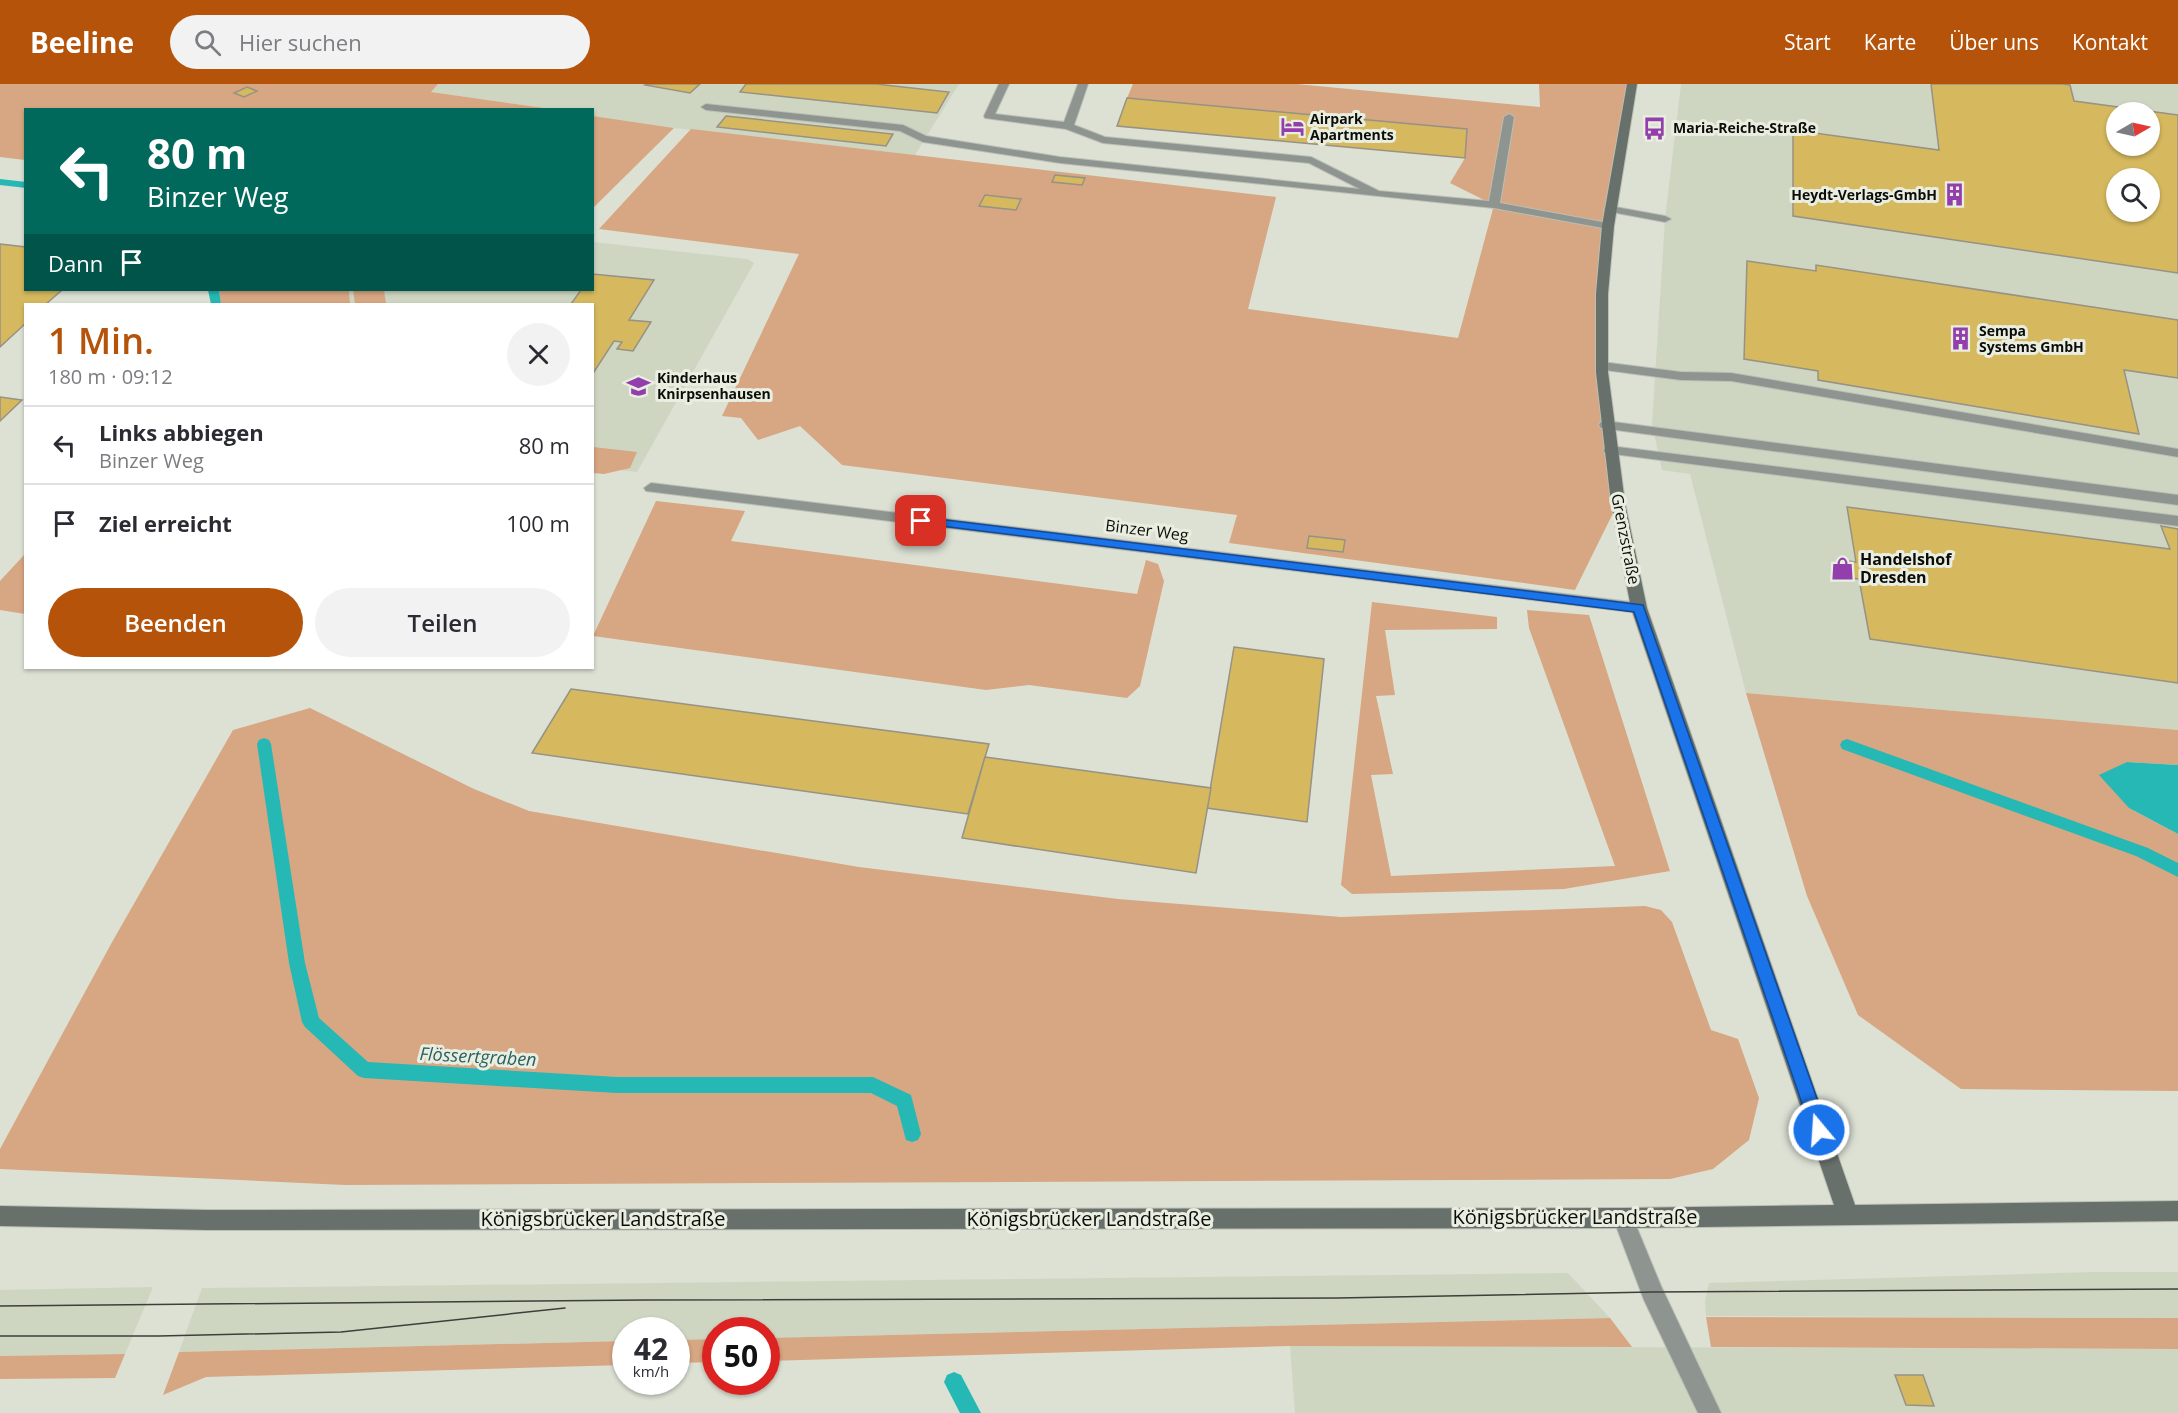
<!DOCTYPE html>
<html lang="de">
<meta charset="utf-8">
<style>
:root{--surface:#fff;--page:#f2f2f3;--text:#2b2b33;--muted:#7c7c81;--line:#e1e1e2;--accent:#b45309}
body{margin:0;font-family:"Open Sans",sans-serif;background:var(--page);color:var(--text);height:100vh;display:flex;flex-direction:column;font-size:22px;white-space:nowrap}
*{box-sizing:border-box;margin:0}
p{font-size:20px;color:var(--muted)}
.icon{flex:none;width:33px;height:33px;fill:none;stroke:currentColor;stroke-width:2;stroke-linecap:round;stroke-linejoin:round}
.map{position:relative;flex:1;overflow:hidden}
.sheet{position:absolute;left:24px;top:219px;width:570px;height:366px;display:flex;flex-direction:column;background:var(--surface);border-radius:0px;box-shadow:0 2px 4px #0004}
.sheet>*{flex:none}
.banner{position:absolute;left:24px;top:24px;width:570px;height:183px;border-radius:0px;box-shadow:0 2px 4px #0004;background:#00695c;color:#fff;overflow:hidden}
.needle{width:39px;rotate:81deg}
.tools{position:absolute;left:2106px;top:18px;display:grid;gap:12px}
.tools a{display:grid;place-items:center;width:54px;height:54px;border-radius:50%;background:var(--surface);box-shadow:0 2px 4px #0004;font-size:30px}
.speed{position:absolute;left:612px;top:1233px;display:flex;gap:12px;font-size:30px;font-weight:700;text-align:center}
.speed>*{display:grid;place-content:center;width:78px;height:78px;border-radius:50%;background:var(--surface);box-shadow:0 2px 4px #0004;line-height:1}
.speed small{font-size:15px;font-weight:400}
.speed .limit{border:9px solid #d22;background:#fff;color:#111}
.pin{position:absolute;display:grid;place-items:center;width:51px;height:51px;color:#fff;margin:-26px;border-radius:12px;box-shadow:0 3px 9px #0006}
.me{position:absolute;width:66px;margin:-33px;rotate:342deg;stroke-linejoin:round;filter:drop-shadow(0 0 4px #0008)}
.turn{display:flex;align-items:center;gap:21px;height:126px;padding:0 24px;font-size:27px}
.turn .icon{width:78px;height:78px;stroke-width:2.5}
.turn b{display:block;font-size:42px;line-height:51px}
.then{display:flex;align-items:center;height:57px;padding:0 24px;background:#0003;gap:12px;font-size:22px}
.round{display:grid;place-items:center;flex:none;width:63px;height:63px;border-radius:32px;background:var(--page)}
.headline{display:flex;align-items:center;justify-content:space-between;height:102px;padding:0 24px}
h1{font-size:36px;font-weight:600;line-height:45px;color:var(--accent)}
.action{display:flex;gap:12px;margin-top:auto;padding:12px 24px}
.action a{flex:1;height:69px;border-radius:36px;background:var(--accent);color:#fff;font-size:24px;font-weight:600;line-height:69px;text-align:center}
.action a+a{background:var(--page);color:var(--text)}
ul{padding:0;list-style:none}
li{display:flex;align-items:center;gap:18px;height:78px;padding:0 24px;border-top:2px solid var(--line)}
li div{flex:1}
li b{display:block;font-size:22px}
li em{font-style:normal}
header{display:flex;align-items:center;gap:36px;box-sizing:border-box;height:84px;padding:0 30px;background:var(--accent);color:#fff}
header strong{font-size:28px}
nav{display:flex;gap:33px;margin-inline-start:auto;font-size:21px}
.search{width:420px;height:54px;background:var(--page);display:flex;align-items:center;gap:15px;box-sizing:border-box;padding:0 21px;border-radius:33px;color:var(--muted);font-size:22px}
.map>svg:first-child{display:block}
.built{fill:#ced6c2;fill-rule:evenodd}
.green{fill:#d7a682}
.water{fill:#26b8b5}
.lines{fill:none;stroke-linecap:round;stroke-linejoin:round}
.stream{fill:#26b8b5;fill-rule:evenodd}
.building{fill:#d6b95e;stroke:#969286;stroke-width:1.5;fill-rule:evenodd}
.service-casing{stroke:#bbbfb4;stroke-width:2}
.minor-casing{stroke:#bbbfb4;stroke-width:2}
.secondary-casing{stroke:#bbbfb4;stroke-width:2}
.service{fill:#8e9490;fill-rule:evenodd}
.minor{fill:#8e9490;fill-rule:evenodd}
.secondary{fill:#68706b;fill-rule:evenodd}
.tram{stroke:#3d3f39;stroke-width:1.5}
.route{fill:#1a73e8;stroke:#114b97;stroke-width:1.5}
.labels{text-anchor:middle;stroke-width:6;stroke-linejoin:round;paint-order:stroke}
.far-poi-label{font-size:14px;font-weight:bold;fill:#0c0d09;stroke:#e9eee1;text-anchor:start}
.street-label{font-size:16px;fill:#0c0d09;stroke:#e9eee1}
.poi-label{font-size:16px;font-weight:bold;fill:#0c0d09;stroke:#e9eee1;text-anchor:start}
.water-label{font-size:18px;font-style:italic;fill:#29605f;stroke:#e9eee1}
.near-street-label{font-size:20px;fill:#0c0d09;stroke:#e9eee1}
</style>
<header>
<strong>Beeline</strong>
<div class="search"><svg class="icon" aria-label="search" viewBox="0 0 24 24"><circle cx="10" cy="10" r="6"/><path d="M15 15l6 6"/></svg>Hier suchen</div>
<nav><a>Start</a><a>Karte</a><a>Über uns</a><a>Kontakt</a></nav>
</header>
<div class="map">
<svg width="2178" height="1329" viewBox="0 0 2178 1329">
<rect width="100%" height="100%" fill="#dce1d4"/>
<g class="built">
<path d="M438,0h521l-44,71 -241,-27 -81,-12 -1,-6 -41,-1 -120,-17z"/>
<path d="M1681,0h497v646l-432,-37 -56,-219 -28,-4 -10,-46 13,-205zM2116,28h34v34h-34zM2116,94h34v34h-34z"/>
<path d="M593,158l154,17 7,4 -117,209 -44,-5 -1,-163h-242l-1,-14h243z"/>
<path d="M2095,1188h83v46l-472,-2 -1,-15 4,-18z"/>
<path d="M1568,1189l42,45 -843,20 -1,-8h-50l-1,9 -38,1 -1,-10h-50l-1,11 -446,11 23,-64z"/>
<path d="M153,1203l-28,67 -125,2v-66z"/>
<path d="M1290,1262l888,3v64h-883z"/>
</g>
<g class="green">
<path d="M0,0h438l-7,8 120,17 -525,1 -1,50 -25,-3z"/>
<path d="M1133,0h163l244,23 -1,-23h93l-30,210 16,209 -43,87 -346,-47 8,-28 -395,-50 -42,-39 -42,14 -17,-22 -19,-2 77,-162 -200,-25 92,-100 585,68 -28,112 210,29 36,-133 -44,-22 15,-25 2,-29 -340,-31z"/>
<path d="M593,32l81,12 -81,80 -1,-92z"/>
<path d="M219,206h130l1,14h-129z"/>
<path d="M353,206h31l2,14h-31z"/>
<path d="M593,363l44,5 -7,16 -26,6 -11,-1z"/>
<path d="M656,417l89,10 -14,30 406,53 9,-34 12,4 6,17 -24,105 -13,12 -98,-13 -43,5 -393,-54z"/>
<path d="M25,470v60l-25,-4v-29z"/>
<path d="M1372,518l125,15v12l-112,1 10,65 -19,1 17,78 -22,1 20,101 224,-10 -86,-238 -2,-18 62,5 81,256 -106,18 -212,5 -11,-9z"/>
<path d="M1746,609l432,37v35l-51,-3 2,46 49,26v257l-217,-2 -103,-74 -51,-119z"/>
<path d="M310,624l164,81 55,22 330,56 259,32 223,18 304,-11 16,4 11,12 39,108 27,9 21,59 -10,42 -36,29 -43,10 -1325,6 -345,-16v-20l111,-205 122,-214z"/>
<path d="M1706,1233l472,1v31l-467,-2z"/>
<path d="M1610,1234l22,29 -342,-1 -523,15v-23z"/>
<path d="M715,1255v23l-38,1v-23z"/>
<path d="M625,1257v24l-419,12 -43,18 16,-43z"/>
<path d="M125,1270l-10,24 -115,1v-23z"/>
</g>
<path class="water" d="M2127,678l51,3v69l-49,-26 -30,-33z"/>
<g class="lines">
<g class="stream">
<path d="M0,95l26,3v6l-26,-3z"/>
<path d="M208,206h11l2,14h-10z"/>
<path d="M264,654l5,2 2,4 34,219 14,55 49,44 249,15h256l38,18 10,39 -3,6 -6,2 -6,-2 -9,-34 -26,-13h-254l-253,-15 -6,-2 -53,-49 -3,-5 -13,-59 -32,-219 2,-4z"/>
<path d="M1847,655l301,109 30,15v14l-42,-21 -294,-107 -2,-4 2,-4z"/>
<path d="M954,1288l7,3 20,38h-21l-16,-31 3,-7z"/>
</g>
</g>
<g class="building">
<path d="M647,0h53l-10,9 -45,-8z"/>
<path d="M746,0h130l73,8 -12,21 -197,-21z"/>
<path d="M1931,0h131l8,1 4,16 104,14v158l-385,-57v-86l146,20zM2116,28h34v34h-34zM2116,94h34v34h-34z"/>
<path d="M247,3l10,4 -13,6 -10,-4z"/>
<path d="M1127,14l340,31 -2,29 -348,-32z"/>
<path d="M726,32l167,18 -7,12 -169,-19z"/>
<path d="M1055,91l30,3 -3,7 -30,-3z"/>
<path d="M985,111l36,4 -5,11 -37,-4z"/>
<path d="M0,160l26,3v43h36l-16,14h-20v19l-26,24z"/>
<path d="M1747,177l69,10v-6l362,55v58l-54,-8 15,64 -321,-54v-9l-74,-12z"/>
<path d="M592,190l62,6 -25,40 22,2 -18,29 -16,-2 5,-7 -8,-1 -22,34v-71h-21l10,-14h11z"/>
<path d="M0,313l22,3 -22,21z"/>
<path d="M1847,423l323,42 -9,-23 17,3v154l-308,-44 -11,-60 -15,-2 -2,-9 -1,-8 15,2z"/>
<path d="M1309,452l36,4 -2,12 -36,-4z"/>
<path d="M1234,563l90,12 -17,163 -100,-14z"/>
<path d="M571,605l418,55 -21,70 -436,-61z"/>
<path d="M985,673l226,31 -15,85 -234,-35z"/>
<path d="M1895,1291h28l11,31 -28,-1z"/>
</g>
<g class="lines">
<defs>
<g id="service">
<path d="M999,0h10l-14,30 69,8 14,-38h10l-14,41 31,12 206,20 68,34 110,10 15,-84 5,-3 5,3 -14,86 108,20 6,3 -6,3 -114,-21 -434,-45 -137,-21 -23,-11 -194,-21 -5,-3 5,-3 197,21 23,11 134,21 300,32 -51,-26 -206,-20 -37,-14 -81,-11 -1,-2z"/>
<path d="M1610,122l55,10 6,3 -6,3 -59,-11 -2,-2z"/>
<path d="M1602,278l79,10 50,1 447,76v8l-447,-76 -50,-1 -84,-11 -1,-3z"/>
<path d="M1606,337l572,74v10l-577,-77 -2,-3 2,-3z"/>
<path d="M1610,362l568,70v10l-573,-73 -2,-3z"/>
<path d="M1623,1124l7,3 31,75 60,127h-23l-54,-113 -31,-82 3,-7z"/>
</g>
<path id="minor" d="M651,399l988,120 8,5 -8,5 -993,-122 -2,-3z"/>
<path id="secondary" d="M1627,0h10l-23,142 -6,68v78l17,131 22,105 208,597 323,-4v20l-555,7 -1416,2 -207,-4v-20l207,4 1416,-2 211,-3 -203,-597 -20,-105 -15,-131v-78l6,-68z"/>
</defs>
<use href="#service" class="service-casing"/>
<use href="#minor" class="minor-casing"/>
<use href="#secondary" class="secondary-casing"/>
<use href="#service" class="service"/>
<use href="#minor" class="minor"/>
<use href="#secondary" class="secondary"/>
<g class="tram">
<path d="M0,1222l645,-6 693,-2 314,-6 526,-3"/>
<path d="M0,1252h159l182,-4 224,-24"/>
</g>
</g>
<path class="route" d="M921,433l722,88 185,525 -3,6 -6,2 -6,-2 -2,-6 -177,-518 -717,-89v-5z"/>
<defs>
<symbol id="hotel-bare" viewBox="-9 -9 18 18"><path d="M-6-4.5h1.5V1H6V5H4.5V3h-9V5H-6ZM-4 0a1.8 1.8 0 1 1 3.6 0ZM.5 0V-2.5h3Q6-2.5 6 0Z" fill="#923eac" stroke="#e9eee1" stroke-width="2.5" paint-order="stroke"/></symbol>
<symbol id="bus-bare" viewBox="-9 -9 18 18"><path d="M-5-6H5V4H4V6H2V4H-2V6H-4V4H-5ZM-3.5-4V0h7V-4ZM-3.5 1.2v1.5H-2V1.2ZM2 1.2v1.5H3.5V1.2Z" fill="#923eac" stroke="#e9eee1" stroke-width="2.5" paint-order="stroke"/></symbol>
<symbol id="building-bare" viewBox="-9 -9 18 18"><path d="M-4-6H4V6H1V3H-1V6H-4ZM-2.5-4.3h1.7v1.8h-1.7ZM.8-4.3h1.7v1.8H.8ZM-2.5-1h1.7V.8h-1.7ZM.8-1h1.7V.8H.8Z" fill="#923eac" stroke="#e9eee1" stroke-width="2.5" paint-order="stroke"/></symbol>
<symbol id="school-bare" viewBox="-9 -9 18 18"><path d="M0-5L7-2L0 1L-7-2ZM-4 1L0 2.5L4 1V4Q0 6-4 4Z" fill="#923eac" stroke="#e9eee1" stroke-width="2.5" paint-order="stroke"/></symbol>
<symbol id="shop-bare" viewBox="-9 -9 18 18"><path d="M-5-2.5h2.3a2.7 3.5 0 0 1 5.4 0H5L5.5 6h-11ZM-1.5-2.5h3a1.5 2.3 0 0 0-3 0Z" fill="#923eac" stroke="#e9eee1" stroke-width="2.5" paint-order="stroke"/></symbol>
</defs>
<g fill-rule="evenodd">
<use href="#hotel-bare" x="1276" y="26" width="33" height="33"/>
<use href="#bus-bare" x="1638" y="28" width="33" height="33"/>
<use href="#building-bare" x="1938" y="94" width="33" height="33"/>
<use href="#building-bare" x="1944" y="238" width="33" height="33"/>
<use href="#school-bare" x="622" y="286" width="33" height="33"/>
<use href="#shop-bare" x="1826" y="468" width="33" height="33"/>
</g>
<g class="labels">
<g class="far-poi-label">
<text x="1310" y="40">Airpark<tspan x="1310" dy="16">Apartments</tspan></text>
<text x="1673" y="49">Maria-Reiche-Straße</text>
<text x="1937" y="116" text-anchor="end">Heydt-Verlags-GmbH</text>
<text x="1979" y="252">Sempa<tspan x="1979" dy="16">Systems GmbH</tspan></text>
<text x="657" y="299">Kinderhaus<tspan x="657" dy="16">Knirpsenhausen</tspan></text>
</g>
<g class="street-label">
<text transform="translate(1147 446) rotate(7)" y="6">Binzer Weg</text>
<text transform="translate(1626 455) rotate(79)" y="6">Grenzstraße</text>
</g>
<g class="poi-label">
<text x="1860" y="481">Handelshof<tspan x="1860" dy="18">Dresden</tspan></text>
</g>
<g class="water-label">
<text transform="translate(478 973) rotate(3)" y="6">Flössertgraben</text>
</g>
<g class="near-street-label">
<text x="1575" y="1140">Königsbrücker Landstraße</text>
<text x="603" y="1142">Königsbrücker Landstraße</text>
<text x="1089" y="1142">Königsbrücker Landstraße</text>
</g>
</g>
</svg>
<div class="tools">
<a><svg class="needle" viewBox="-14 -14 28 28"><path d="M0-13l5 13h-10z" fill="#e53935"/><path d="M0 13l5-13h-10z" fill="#7c7c81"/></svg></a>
<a><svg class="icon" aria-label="search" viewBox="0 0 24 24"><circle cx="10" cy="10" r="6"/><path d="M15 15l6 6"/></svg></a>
</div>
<div class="speed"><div>42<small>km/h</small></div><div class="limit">50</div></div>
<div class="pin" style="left:921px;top:437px;background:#d93025"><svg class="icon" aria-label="arrive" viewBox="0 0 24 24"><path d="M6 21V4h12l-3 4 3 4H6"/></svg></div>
<svg class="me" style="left:1819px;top:1046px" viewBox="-20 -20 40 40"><circle r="17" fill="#1a73e8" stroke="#fff" stroke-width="3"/><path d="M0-11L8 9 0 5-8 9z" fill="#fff"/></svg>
<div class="banner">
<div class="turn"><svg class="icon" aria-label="left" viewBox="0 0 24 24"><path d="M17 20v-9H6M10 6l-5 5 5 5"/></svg><div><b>80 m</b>Binzer Weg</div></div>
<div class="then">Dann<svg class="icon" aria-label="arrive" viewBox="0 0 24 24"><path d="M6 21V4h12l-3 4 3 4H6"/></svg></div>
</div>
<section class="sheet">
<div class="headline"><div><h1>1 Min.</h1><p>180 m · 09:12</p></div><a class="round"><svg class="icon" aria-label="close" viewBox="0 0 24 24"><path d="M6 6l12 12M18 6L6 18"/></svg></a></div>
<ul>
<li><svg class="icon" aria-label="left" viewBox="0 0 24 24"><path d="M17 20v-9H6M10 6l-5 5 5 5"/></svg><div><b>Links abbiegen</b><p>Binzer Weg</p></div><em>80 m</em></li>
<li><svg class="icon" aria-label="arrive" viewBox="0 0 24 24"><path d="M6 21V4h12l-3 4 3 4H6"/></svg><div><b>Ziel erreicht</b></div><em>100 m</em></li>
</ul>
<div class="action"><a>Beenden</a><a>Teilen</a></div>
</section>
</div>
